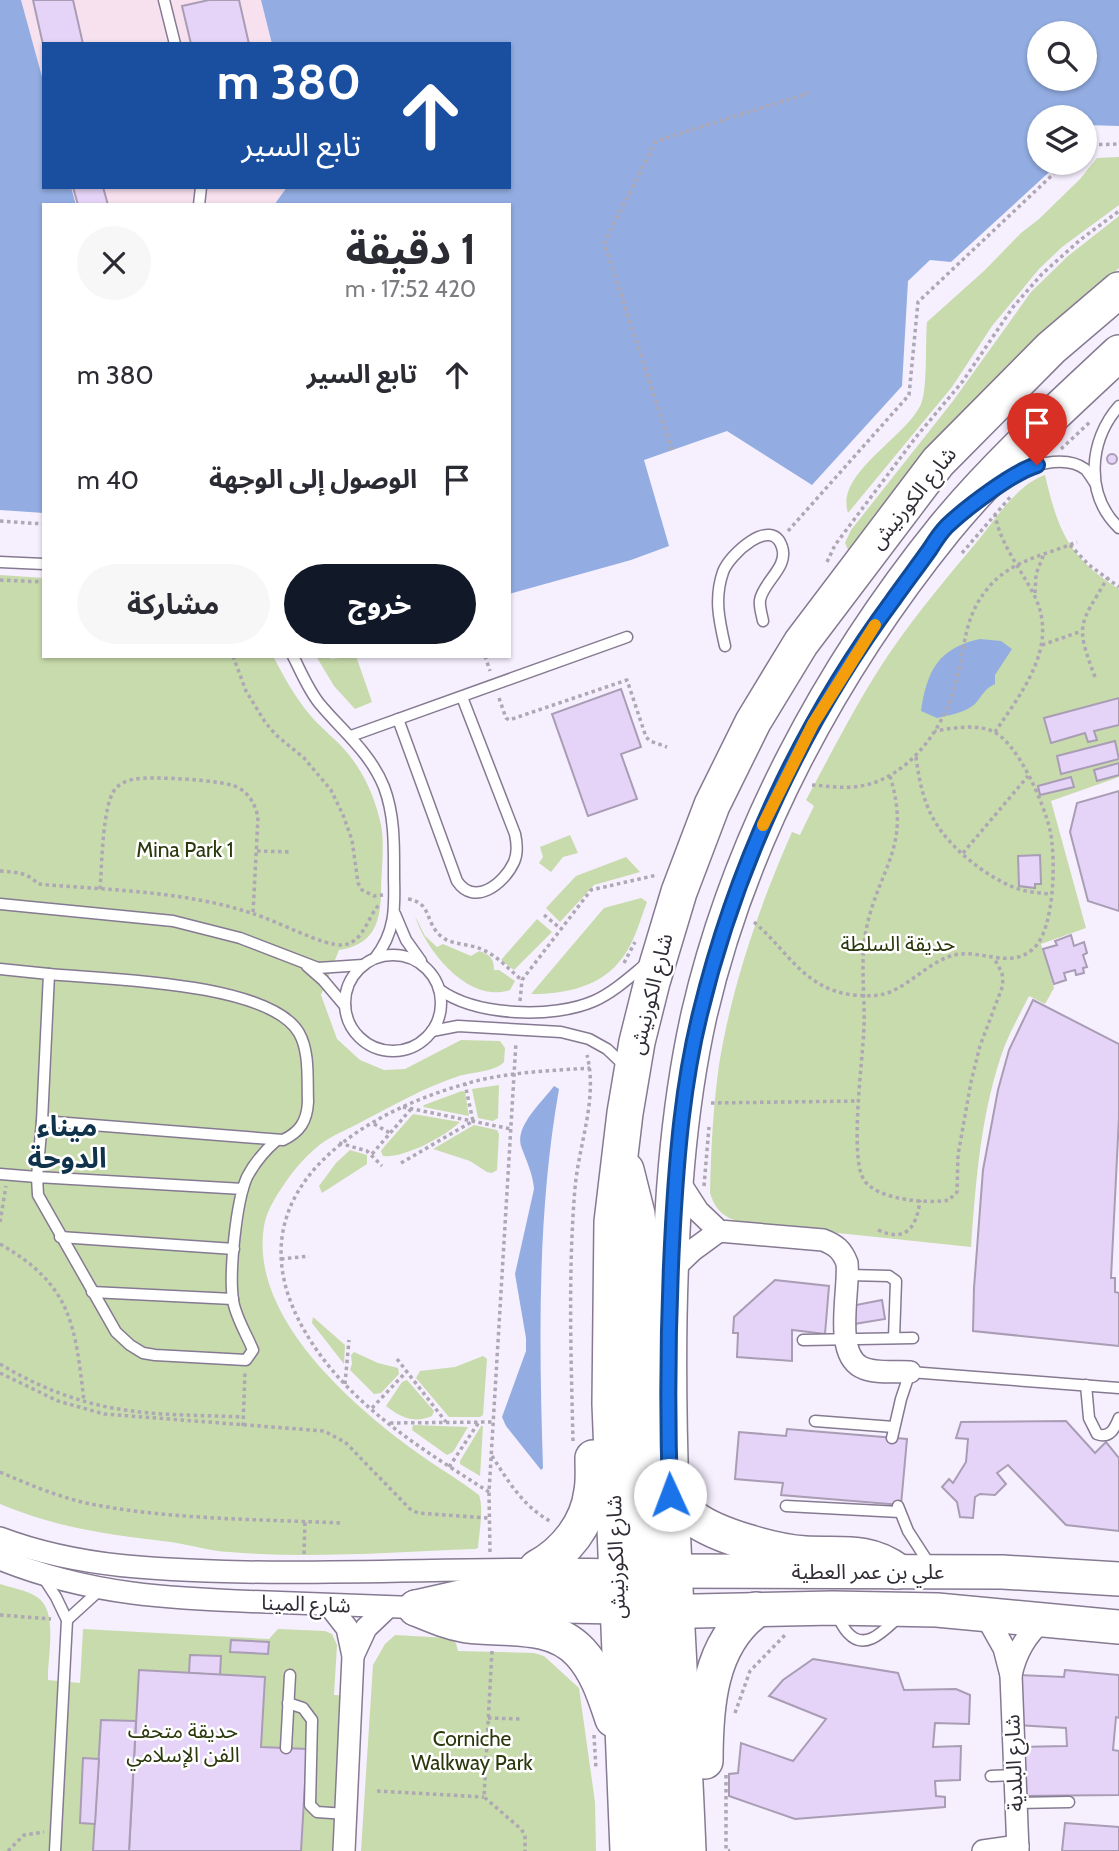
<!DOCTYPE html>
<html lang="ar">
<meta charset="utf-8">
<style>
:root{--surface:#fff;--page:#f7f7f7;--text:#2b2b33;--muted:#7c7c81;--accent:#111827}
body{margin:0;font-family:Cabin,"Noto Sans Arabic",sans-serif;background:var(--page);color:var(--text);direction:rtl;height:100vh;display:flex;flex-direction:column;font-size:26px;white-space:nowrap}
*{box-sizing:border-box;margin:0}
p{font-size:23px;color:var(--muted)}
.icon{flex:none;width:38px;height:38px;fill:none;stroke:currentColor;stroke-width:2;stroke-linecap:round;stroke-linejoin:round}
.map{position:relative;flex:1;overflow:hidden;direction:ltr}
.details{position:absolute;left:42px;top:203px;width:469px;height:455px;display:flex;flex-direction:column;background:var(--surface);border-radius:0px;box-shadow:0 2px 5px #0004;direction:rtl}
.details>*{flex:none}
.banner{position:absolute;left:42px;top:42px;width:469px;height:147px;border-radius:0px;box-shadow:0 2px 5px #0004;direction:rtl;background:#1a4fa0;color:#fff;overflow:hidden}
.tools{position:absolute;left:1027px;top:21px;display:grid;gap:14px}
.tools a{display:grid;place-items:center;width:70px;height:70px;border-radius:50%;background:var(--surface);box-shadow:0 2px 5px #0004;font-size:35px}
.pin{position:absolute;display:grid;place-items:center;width:60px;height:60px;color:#fff;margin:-72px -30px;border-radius:50% 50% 50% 0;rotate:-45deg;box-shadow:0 0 7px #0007}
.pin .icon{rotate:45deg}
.me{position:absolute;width:77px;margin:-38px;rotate:358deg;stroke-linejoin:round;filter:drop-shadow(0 0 5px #0008)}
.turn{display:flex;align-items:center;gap:24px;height:147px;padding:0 35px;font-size:32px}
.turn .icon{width:91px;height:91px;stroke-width:2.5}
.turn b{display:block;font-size:49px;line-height:60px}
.round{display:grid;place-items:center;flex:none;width:74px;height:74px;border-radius:37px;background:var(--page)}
.head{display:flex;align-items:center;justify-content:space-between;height:119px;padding:0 35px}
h1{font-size:42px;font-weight:700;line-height:52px}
.primary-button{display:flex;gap:14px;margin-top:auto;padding:14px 35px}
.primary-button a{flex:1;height:80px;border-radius:42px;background:var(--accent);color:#fff;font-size:28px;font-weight:700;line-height:80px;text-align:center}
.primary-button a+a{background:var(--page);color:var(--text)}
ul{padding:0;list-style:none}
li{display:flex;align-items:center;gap:21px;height:105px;padding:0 35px}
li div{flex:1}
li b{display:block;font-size:26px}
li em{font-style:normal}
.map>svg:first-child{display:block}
.industrial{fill:#f7e1ef}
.green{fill:#c8dbac}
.water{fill:#93ade2;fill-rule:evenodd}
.building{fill:#e5d4f7;stroke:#a99db5;stroke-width:2}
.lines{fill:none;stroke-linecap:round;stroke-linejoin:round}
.service-casing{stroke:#857a91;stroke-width:13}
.minor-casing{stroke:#857a91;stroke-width:24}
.primary-casing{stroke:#857a91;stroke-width:36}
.trunk-casing{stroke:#857a91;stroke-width:38}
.path{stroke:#aea7b4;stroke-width:3.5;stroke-dasharray:3.5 3.5;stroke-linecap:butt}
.service{stroke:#fff;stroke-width:10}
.minor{stroke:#fff;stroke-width:21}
.primary{stroke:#fff;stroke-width:33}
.trunk{stroke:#fff;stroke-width:35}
.route-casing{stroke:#114b97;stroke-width:18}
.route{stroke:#1a73e8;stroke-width:12}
.slow{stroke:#f59e0b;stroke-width:12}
.labels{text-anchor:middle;stroke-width:5;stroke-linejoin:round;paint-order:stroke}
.street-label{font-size:21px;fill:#302b35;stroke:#fff}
.park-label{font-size:21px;fill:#2b380d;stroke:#fff}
.district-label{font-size:28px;font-weight:bold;fill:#10334c;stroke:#fff}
</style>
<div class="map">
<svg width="1119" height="1851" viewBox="0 0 1119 1851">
<rect width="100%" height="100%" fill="#f6effe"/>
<g class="industrial">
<path d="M21,0h240l11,44h-228v40z"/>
<path d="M71,187h216l-13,18h-198z"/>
</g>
<g class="green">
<path d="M1119,157v48l-57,42 -23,22 -47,57 -40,61 -104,126c-13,-40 58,-75 73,-109 7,-16 4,-62 6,-82l58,-52 36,-37 18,-14 41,-40 17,-21z"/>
<path d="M1119,216v52l-23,21 -247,263 -4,-9 6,-13 102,-129 78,-109 37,-36z"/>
<path d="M1045,475c13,56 24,83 74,114v188l-68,24 35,127 -45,16 13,44 -9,16 -16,-8c-8,16 -17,32 -24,49 -24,64 -29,135 -34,202l-227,-24c-19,-5 -28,-11 -34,-30 1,-43 3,-85 9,-128 13,-80 40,-158 73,-233l8,3 14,-29 -8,-6c27,-50 53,-102 85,-149 27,-39 58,-76 89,-113 17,-21 38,-54 65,-63z"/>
<path d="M0,575l44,3v78h229c11,21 22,41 37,59 10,12 23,22 34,34 19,21 31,48 37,76 4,21 0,47 0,69 -1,30 -8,51 -42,56l-18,45 16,44 23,21 24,10 21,-1 56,-29 39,1 5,7 -1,14c-9,10 -32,10 -45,14 -34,11 -65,29 -96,45 -12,7 -26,12 -38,20 -15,10 -30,27 -40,42 -9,13 -18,27 -21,43 -14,85 75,167 136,214 25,20 54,36 79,55 5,15 0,37 -1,53l-3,1c-81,3 -164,10 -246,3 -19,-1 -38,-7 -58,-10 -60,-7 -114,-14 -171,-38z"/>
<path d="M316,656h13l2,3 25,-3 16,46 -17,7 -21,-23z"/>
<path d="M570,835l8,18 -15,4 -12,15 -12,-9 4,-6 -3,-10z"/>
<path d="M626,857l14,15 -46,13 -34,37 -14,-14 30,-32z"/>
<path d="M641,898l6,4c-7,18 -12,39 -24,55 -21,30 -58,37 -92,37l73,-86z"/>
<path d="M415,916l10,20 12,11 6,-3 28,12 8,-5c11,3 15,8 15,19h5l16,11 -5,9c-41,14 -84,-39 -95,-74z"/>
<path d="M537,919l15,13 -38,38 -13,-10z"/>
<path d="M499,1085l-1,33 -5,3 -15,-3 -6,-29z"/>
<path d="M462,1091l3,1 4,24 -46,-9 1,-2z"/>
<path d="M413,1114l47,8c-16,15 -55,36 -77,34l-2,-5 3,-4z"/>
<path d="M474,1125l23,5 2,4 -2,36 -5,3 -5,-1 -17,-11 -37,-12z"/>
<path d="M350,1150l17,5v9l-45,29 -3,-7 17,-23z"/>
<path d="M313,1317l32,28 -1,19 -32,-41z"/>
<path d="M354,1352l24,11 20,5 1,6 -18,19 -7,1 -24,-24 2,-6 -1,-9z"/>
<path d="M483,1356l4,3 -4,56 -3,2h-31l-33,-39 4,-7 35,-4z"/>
<path d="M407,1380l27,31 -2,5c-18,8 -32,1 -46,-10l16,-24z"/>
<path d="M413,1425l55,2 -15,25 -6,3 -35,-25z"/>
<path d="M481,1426h2l-3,50 -20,-12v-3z"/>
<path d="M0,1584c12,4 26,6 37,13 22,14 10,61 11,83l32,3 3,-54 186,10 9,-10 47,2 7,3 5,11 -3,50 26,1 -9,155h-351z"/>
<path d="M395,1635l53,3 8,5 2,8 76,2 10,3 35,32 16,114 1,49h-235l12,-186 12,-21z"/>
</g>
<g class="water">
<path d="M0,0h21l23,84v103h27l5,18h-32v308l-44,-3z"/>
<path d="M261,0h858v126l-34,-1v-8h-45v46l18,1 -107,98 -21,-2 -22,21 -6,105 -90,99 -85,-54 -83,29 25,86 -38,14 -122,34v-389h-235l13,-18h222v-143h-237zM1085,33v46h-45v-46z"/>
<path d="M980,639l21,2 11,8 -17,26v9c-11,5 -13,12 -20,20 -10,9 -26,11 -38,14l-16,-7c6,-40 17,-63 59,-72z"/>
<path d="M554,1086l5,3c-22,125 -20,252 -16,379l-2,2 -35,-44 -4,-9 24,-66v-13l-11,-64 19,-85c-1,-15 -8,-29 -13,-43 -6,-20 21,-44 33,-60z"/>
</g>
<g class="building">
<path d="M33,0h40l10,44h-39v5z"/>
<path d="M209,0h30l10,44h-58l-9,-38z"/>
<path d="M73,187h30l5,18h-30z"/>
<circle cx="1112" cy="459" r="5"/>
<path d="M621,689l20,58 -20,7 16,45 -49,17 -36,-102z"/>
<path d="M1119,698v27l-25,6 3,9 -9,2 -3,-9 -34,10 -7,-25z"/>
<path d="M1115,741l4,18 -58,15 -4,-18z"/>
<path d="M1119,763v12l-22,6 -3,-11z"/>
<path d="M1071,777l3,10 -34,8 -2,-9z"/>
<path d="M1119,791v120l-31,-10 -18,-69 7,-29z"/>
<path d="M1040,855l1,29h-6v4l-16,-2 -1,-30z"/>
<path d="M1071,935l3,11 10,-4 3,11 -4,2 4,12 -4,1 1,5 -8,2 -1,-5 -11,3 2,7 -12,4 -11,-35 14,-4 -2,-4z"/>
<path d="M1033,1000l86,44v73l-8,161h4v14l4,1v53l-146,-15 1,-43 9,-118 15,-80 11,-40z"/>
<path d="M775,1280l54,6 -4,48 -33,-4v31l-55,-4 1,-24h-5l1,-16z"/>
<path d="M882,1300l3,19 -31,5 -3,-18z"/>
<path d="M1066,1421l29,32 11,-11 13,16v73l-53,-6 -58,-60 -11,8 9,11 -11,11 -15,-1 -5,3 -2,21 -13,-1 -3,-15 -15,-15 7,-8 4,4 13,-21 2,-23 -12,-1 5,-16z"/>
<path d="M787,1429l120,10 -6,66 -120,-10 2,-12 -48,-4 4,-47 47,4z"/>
<path d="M231,1640l38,2 -1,12 -38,-2z"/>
<path d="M190,1655l31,1 -1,19 -31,-2z"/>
<path d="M813,1659l85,14 6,17 52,-1 14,6 -1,29 -34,-1 -2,24 28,-1 -1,34 -25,1 1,15 9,1v10l-150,12 -66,-23v-22l9,-1 3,-30 52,18 33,-42 -57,-23 14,-16z"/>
<path d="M139,1670l126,7 -4,70 46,2 -6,102h-172z"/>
<path d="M1065,1670l54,5v43l-3,-1 -3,33 6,1v44l-103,1 -1,-49 52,-1 -1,-18 -50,-3 3,-50 45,2z"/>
<path d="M101,1720l35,1 -7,130h-36z"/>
<path d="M83,1758l16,1 -4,65 -15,-1z"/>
<path d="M1065,1823l54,4v24h-57z"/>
</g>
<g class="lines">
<defs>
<g id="service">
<path d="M164,0l11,44"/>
<path d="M199,205l2,-18"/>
<path d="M1119,406c-30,34 -35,88 0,122"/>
<path d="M1009,478c18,-13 56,-24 76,-9 4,4 7,10 10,14"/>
<path d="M0,562l44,2"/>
<path d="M725,646c-6,-26 -11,-48 -2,-74 6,-17 49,-57 59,-25 7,20 -19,35 -22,53 -1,7 2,15 3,21"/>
<path d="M293,656c8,16 15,33 26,47 23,28 51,49 65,84 11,29 10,60 10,91 1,31 1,55 -19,80"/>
<path d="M398,719l59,162c17,26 47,3 57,-19 4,-9 3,-19 1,-28l-53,-137"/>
<path d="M351,736l276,-99"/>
<path d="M0,904l173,17 67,17 78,30 45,-3"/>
<path d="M395,914l11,26 15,21"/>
<circle cx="393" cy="1003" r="48"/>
<path d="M307,966l16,14 22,26"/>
<path d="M0,969l49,5 -7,147 -5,56 -37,-3"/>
<path d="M440,990c37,26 113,29 154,11 20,-9 37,-25 53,-38"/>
<path d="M432,1031l26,-5 103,6 28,7 18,10 18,17"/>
<path d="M42,1121l241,19c17,-8 24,-19 25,-38 -1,-21 2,-50 -9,-69 -29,-51 -195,-54 -250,-59"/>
<path d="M243,1189l-206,-12 1,18 78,137 14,13 13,8 12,2 91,5 7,-10c-6,-15 -18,-34 -20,-50 -4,-27 3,-98 14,-123 8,-15 17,-26 30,-37"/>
<path d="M60,1237l174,12"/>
<path d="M849,1275l40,1 7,5 -2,57"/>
<path d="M92,1292l141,7"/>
<path d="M803,1340l110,-2"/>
<path d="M1086,1385l3,33 8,16c13,5 18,-6 22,-16"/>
<path d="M815,1421l79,6"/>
<path d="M892,1438l9,-39 9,-27 209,16"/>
<path d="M786,1506l114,6"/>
<path d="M898,1506l10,25 22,34"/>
<path d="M43,1577l13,20 11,23 -12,231"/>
<path d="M836,1614c4,6 7,14 12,19 18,20 38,-5 52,-17"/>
<path d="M67,1620l34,-31"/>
<path d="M288,1703l15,5 9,12 -2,85 7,7 29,2"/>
<path d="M286,1748l4,-73"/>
<path d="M991,1776l23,-1"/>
<path d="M1015,1803l54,-1"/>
</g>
<g id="minor">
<path d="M678,1180l20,31 21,20 104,9c13,5 19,10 24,23 3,26 -14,89 14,104 13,7 35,4 49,5"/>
<path d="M670,1272l23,-22 26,-19"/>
<path d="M0,1538c79,30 162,32 245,34 124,2 247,-5 371,-2"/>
<path d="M0,1559c89,36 172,40 267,43 53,2 106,4 159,6"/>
<path d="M329,1605l18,23 6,28 -9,195"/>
<path d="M504,1611l114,2"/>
<path d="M986,1616l18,32 7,27 7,176"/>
<path d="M353,1656l13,-28 22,-21"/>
<path d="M1011,1675c5,-23 15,-40 33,-56"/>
<path d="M983,1851l35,-5"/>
</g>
<g id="primary">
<path d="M647,1571l355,1 117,7"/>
<path d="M650,1612l183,-4 104,2 182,17"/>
</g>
<g id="trunk">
<path d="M626,1170l11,44 4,42 6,315 11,23 18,17"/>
<path d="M670,1495c7,8 14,16 23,23 24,18 82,34 112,36 34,2 63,-5 92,17"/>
<path d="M537,1568c29,-16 51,-44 55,-77 2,-11 1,-22 1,-33"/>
<path d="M631,1580l11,15 6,17 10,239"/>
<path d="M416,1608c17,7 33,14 51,17 38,5 84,-4 113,27 17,18 25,43 33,67"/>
<path d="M416,1608l62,-14 160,-7"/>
<path d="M705,1761c0,-54 4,-117 51,-151"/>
<path d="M628,1851l-18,-447 2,-182 13,-109 12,-71 15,-60 27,-90 33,-87 41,-83 48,-79 137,-181 113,-114 68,-58"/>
<path d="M688,1851c-7,-178 -22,-355 -19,-534 2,-100 8,-203 30,-302 41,-177 132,-346 246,-487 52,-63 114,-119 174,-175"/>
</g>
</defs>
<use href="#service" class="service-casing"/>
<use href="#minor" class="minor-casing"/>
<use href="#primary" class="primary-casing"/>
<use href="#trunk" class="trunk-casing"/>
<g class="path">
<path d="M1085,145l34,-1"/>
<path d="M1061,449l30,-28"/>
<path d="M672,450l-68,-207 52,-102 153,-48"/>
<path d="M0,521l44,3"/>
<path d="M788,531l121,-136 9,-93 147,-139"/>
<path d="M1070,545l19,20 30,22"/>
<path d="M962,553l50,-58"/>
<path d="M827,562l8,-17 81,-108 47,-56 50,-74 29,-33 38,-34 39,-29"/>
<path d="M0,580l44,2"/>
<path d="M1035,593l1,-19 8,-20"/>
<path d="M1042,645l37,-13"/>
<path d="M233,656l13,35 19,31 11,13 28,23 27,32 12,25 9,25 6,43 4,7 12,6 9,-1"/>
<path d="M485,656l5,15"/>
<path d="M1095,677c-20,-53 -16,-51 12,-98l4,-2"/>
<path d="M499,698l7,20 3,2 118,-40 19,57 4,4 17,6"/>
<path d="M995,732c27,-40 66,-88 38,-139 -14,-27 -32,-48 -38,-78"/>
<path d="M916,757c3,22 7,44 18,63 16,28 50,55 79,67 12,5 26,6 38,7"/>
<path d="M890,776c22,71 -11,91 -24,154 -6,32 -1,65 -2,97 -1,32 -15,130 0,153 13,20 64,24 85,20l8,-8 1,-37 13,-73 9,-36 23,-61 -1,-12 -8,-15"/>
<path d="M812,785c14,1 28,3 42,2 52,-5 90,-57 102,-105 10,-36 7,-64 32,-94 23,-28 58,-33 89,-46"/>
<path d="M257,851l34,1"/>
<path d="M963,853l65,-77"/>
<path d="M0,871c15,1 27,1 38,13 69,6 149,7 216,30 21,6 71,33 89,31 19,-2 24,-25 34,-38l3,-2"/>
<path d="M100,889c2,-22 2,-86 16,-101 5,-5 12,-8 19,-9 17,-3 89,1 102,8 12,6 18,17 21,30l-5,96"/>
<path d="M408,899c25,4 16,24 34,38 12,9 28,6 41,13 15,6 26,20 39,30"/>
<path d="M544,915l16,13"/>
<path d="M754,922c34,29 50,67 99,73 13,1 24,2 37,-3 21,-9 37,-27 58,-35 29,-12 61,15 86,-9 21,-20 22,-91 16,-118 -6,-26 -32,-88 -58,-99 -17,-7 -39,-3 -57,0"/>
<path d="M624,963l11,-21"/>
<path d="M520,1001l2,-21 69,-90 66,-15"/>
<path d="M711,1103l148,-2"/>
<path d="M403,1107l108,22"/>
<path d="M374,1124l16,9"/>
<path d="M339,1143l28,8 15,15"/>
<path d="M372,1154l39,-45"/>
<path d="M401,1163l72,-42 -8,-37"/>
<path d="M704,1186l5,-59"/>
<path d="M0,1222l6,-36"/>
<path d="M878,1230c28,13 39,-3 42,-30"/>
<path d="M0,1244c72,41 75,81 84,157"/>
<path d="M281,1259l28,-3"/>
<path d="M397,1359l49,63"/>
<path d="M0,1364c38,23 81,40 125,46 39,6 79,5 118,7"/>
<path d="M0,1373l58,28 46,13 220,17 21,11 65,67 8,4 70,5"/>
<path d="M345,1384l4,-44"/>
<path d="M372,1408l35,-37"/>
<path d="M390,1423l103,-1"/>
<path d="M243,1426l2,-54"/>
<path d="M573,1441c-2,-84 -5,-170 2,-253 4,-45 23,-89 12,-133"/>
<path d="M492,1456c16,25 32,52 60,66"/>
<path d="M449,1467l30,-45"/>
<path d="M0,1472c28,12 56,24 86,31 83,17 171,16 256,20"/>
<path d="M489,1492c-64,-41 -134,-83 -177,-149 -89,-136 30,-224 153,-259 40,-12 83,-13 125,-16"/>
<path d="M490,1552l-1,-60 27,-450"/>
<path d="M304,1554l1,-33"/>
<path d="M0,1615l51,4"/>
<path d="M492,1651l-8,146 37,32 4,6v16"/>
<path d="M735,1713l15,-42 37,-38"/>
<path d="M488,1718l35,1"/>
<path d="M594,1735l2,34"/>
<path d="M726,1775v75l4,1"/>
<path d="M377,1791l107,6"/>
<path d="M8,1851l16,-16 20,-3"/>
</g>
<use href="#service" class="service"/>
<use href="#minor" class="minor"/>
<use href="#primary" class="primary"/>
<use href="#trunk" class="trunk"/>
</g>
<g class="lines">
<defs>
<path id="route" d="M670,1495c-3,-90 -2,-180 3,-270 4,-71 10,-142 27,-211 36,-149 102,-291 193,-414 12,-17 25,-34 37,-51 5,-8 11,-17 17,-23 19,-18 66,-54 90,-61"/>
</defs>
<use href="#route" class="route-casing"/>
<use href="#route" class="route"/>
<path class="slow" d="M763,825l50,-101 62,-99"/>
</g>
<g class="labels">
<g class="street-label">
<text transform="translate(913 498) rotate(-51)" y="7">شارع الكورنيش</text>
<text transform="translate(651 994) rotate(-76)" y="7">شارع الكورنيش</text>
<text transform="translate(616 1557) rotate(-92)" y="7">شارع الكورنيش</text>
<text x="868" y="1579">علي بن عمر العطية</text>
<text transform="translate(306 1604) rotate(2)" y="7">شارع المينا</text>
<text transform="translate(1014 1763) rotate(-92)" y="7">شارع البلدية</text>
</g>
<g class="park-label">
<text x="185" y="857">Mina Park 1</text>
<text x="898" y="951">حديقة السلطة</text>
<text x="183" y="1738">حديقة متحف<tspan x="183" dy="24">الفن الإسلامي</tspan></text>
<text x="472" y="1746">Corniche<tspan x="472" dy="24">Walkway Park</tspan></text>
</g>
<g class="district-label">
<text x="67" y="1136">ميناء<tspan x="67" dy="32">الدوحة</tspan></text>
</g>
</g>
</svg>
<div class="tools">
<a><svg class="icon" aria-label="search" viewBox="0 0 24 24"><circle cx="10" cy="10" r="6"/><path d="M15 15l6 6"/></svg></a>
<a><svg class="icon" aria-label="layers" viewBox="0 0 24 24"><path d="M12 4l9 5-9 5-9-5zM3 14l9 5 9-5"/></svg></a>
</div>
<div class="pin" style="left:1037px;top:465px;background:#d93025"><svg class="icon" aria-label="arrive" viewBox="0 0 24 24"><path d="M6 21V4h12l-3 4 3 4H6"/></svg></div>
<svg class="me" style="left:670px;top:1495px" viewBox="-20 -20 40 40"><circle r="19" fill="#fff"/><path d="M0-13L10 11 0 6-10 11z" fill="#1a73e8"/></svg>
<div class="banner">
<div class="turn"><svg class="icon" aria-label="ahead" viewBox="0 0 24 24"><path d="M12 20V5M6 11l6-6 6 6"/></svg><div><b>380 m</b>تابع السير</div></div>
</div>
<section class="details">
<div class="head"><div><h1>1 دقيقة</h1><p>420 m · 17:52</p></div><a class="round"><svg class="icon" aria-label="close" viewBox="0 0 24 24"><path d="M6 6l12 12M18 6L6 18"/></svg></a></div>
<ul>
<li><svg class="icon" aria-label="ahead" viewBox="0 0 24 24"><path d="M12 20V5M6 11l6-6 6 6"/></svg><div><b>تابع السير</b></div><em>380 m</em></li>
<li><svg class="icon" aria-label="arrive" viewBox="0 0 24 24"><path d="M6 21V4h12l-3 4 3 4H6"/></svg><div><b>الوصول إلى الوجهة</b></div><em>40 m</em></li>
</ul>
<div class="primary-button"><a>خروج</a><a>مشاركة</a></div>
</section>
</div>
